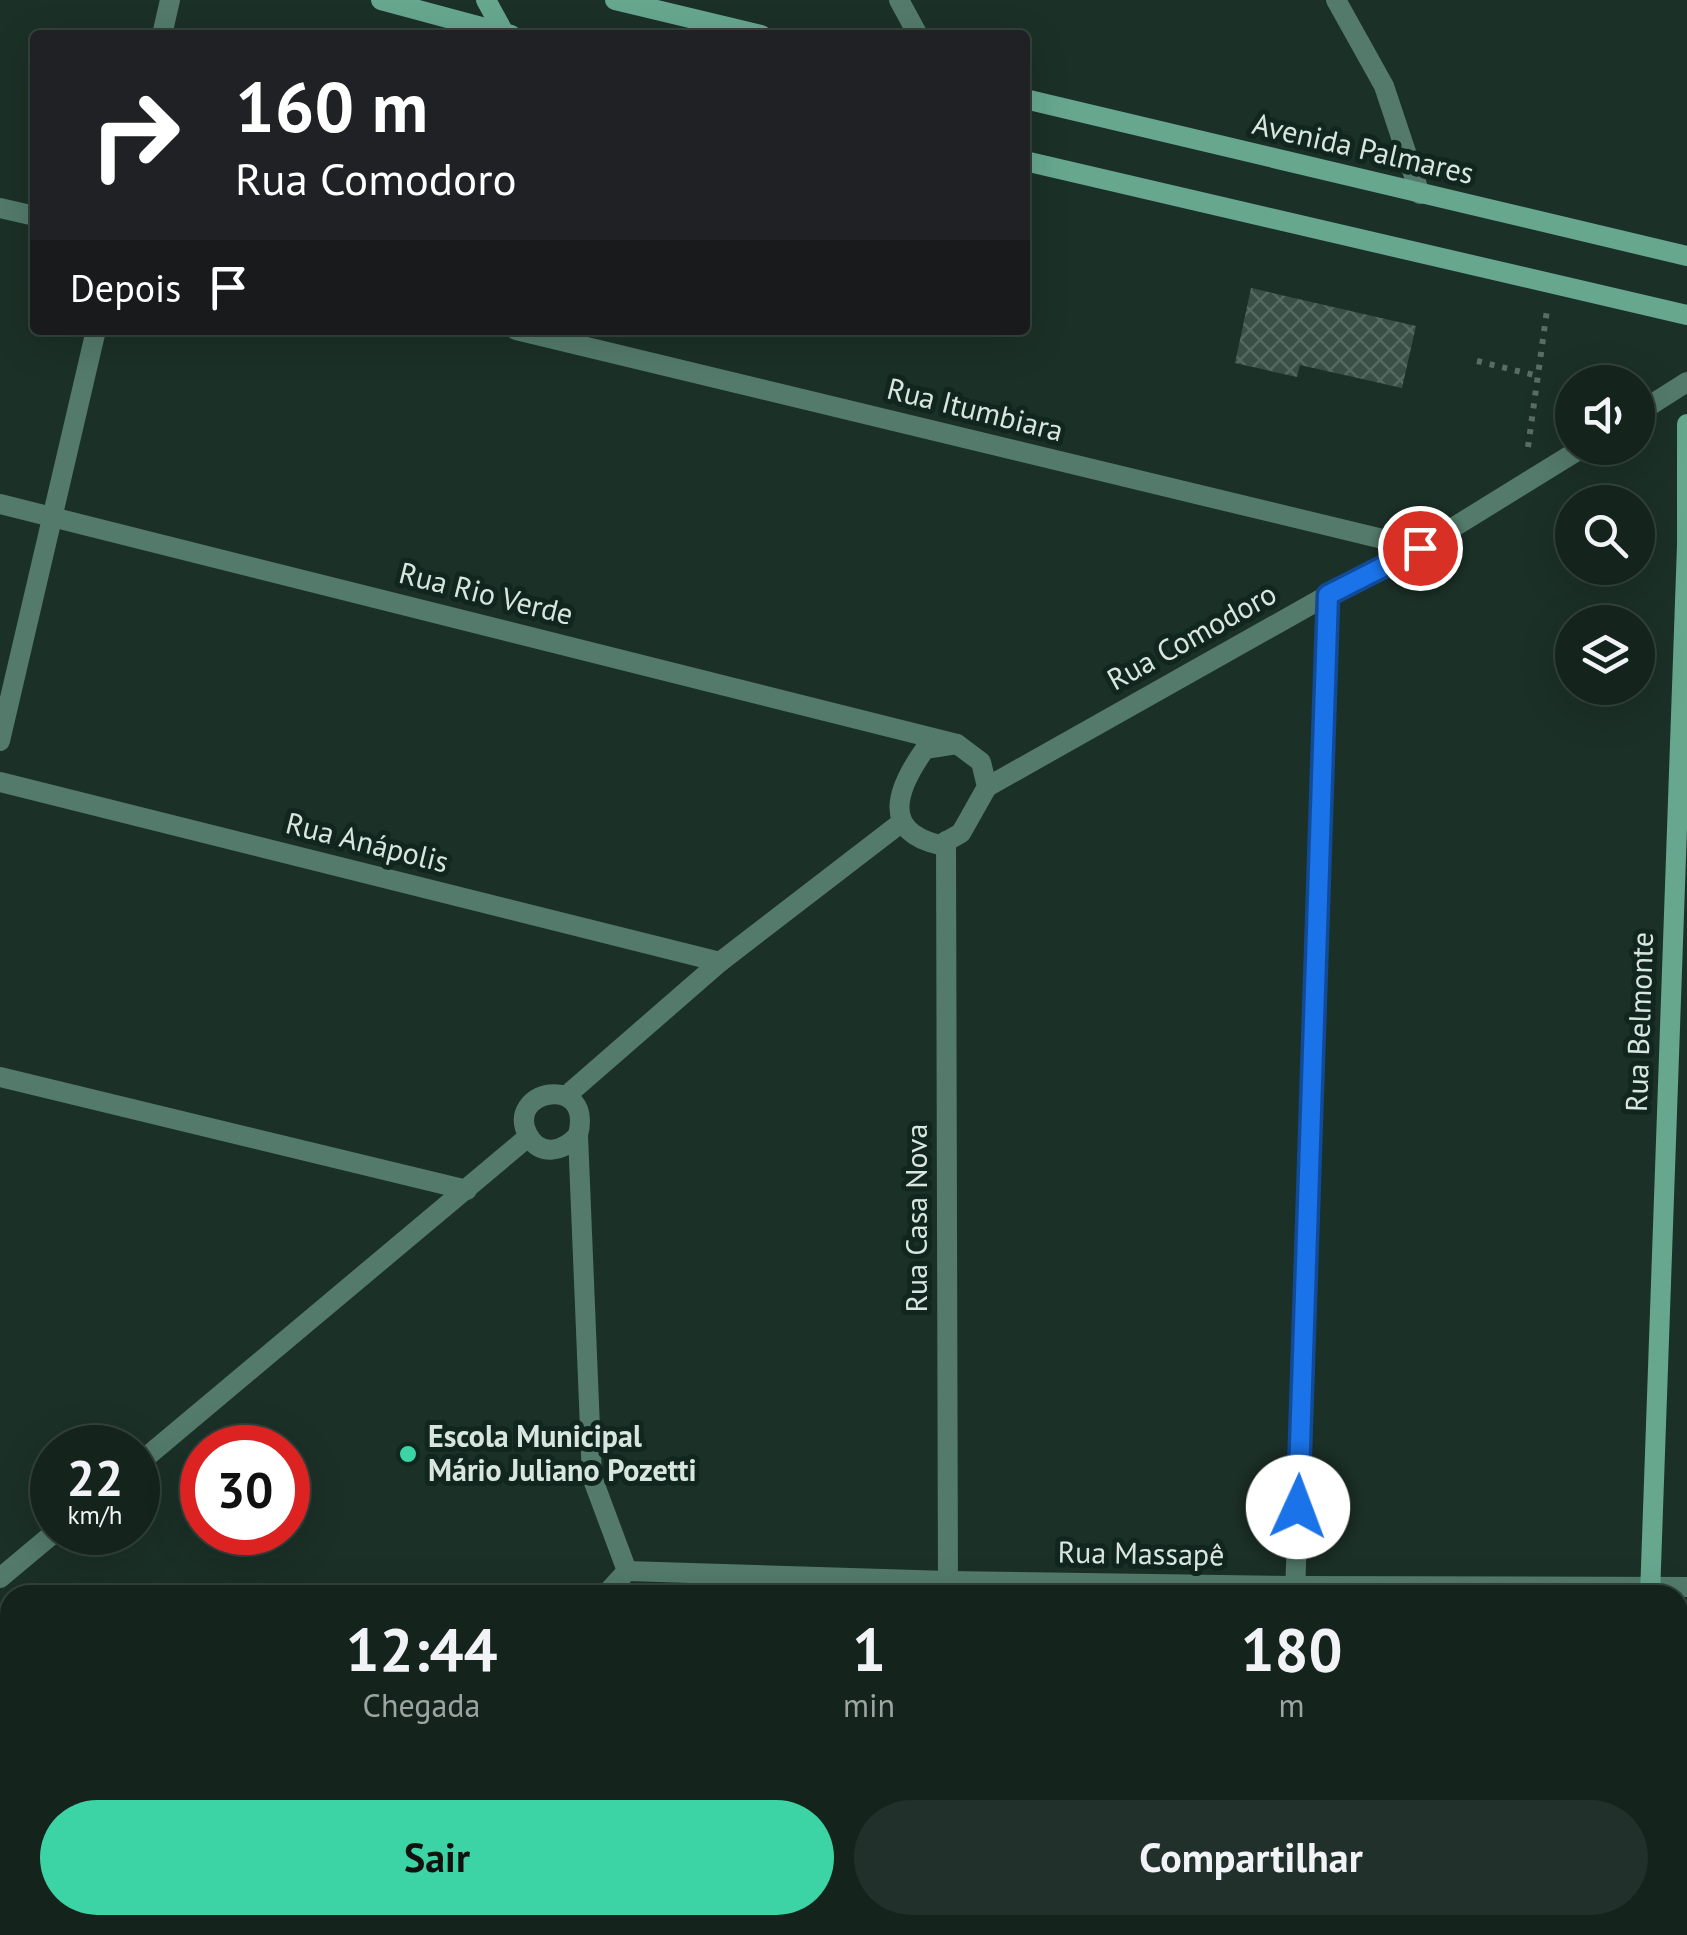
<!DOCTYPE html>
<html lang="pt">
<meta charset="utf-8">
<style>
:root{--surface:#14241d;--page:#21302a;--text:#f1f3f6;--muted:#9da4a4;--line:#33413b;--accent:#3cd4a4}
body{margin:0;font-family:"PT Sans",sans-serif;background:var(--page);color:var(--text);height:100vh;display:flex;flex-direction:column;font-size:38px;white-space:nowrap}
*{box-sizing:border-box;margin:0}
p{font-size:32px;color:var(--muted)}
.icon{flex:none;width:55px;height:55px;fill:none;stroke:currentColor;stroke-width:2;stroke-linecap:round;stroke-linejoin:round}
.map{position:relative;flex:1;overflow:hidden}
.drawer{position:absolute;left:0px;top:1585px;width:1688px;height:350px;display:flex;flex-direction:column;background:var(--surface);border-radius:30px 30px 0 0;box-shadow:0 10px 40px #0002,0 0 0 2px var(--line)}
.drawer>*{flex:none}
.hud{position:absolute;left:30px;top:30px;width:1000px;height:305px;border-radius:10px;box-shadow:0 10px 40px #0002,0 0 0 2px var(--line);background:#202124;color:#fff;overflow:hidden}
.buttons{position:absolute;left:1555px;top:365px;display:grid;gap:20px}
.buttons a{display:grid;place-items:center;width:100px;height:100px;border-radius:50%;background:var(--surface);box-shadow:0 10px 40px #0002,0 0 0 2px var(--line);font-size:50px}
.speed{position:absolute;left:30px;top:1425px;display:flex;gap:20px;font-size:50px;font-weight:700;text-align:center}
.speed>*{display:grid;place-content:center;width:130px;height:130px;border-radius:50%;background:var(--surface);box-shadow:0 10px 40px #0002,0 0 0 2px var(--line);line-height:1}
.speed small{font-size:25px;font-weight:400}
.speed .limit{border:15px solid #d22;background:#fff;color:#111}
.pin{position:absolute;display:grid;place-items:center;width:85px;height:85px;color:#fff;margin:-42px;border:5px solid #fff;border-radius:50%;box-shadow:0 2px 10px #0007}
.me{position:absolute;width:110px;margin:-55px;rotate:2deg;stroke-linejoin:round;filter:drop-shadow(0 0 8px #0008)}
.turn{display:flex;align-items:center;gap:35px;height:210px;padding:0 40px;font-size:45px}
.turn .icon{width:130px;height:130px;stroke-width:2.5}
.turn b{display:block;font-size:70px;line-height:85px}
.then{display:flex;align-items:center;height:95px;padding:0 40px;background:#0003;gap:20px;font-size:38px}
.eta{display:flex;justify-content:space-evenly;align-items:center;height:170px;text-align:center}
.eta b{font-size:60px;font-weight:700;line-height:70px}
.primary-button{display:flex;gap:20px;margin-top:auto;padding:20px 40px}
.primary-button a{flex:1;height:115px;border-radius:60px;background:var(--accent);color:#111;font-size:40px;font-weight:700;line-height:115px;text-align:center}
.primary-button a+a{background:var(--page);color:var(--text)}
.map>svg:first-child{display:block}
.building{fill:url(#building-cross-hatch)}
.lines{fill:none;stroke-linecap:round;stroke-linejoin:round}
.path{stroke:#5a6c64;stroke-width:6;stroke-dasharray:5 8;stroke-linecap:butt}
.street{stroke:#537a6a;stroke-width:20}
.secondary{stroke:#66a78e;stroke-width:20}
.route-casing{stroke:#114b97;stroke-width:25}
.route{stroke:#1a73e8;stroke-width:18}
.poi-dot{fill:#3cd4a4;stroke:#11261e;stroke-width:4}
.labels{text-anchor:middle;stroke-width:10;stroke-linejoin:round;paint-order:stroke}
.street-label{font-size:30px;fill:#d9e6e0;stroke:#11261e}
.poi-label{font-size:30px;font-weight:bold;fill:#d9e6e0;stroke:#11261e;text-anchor:start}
</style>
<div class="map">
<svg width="1687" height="1935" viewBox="0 0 1687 1935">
<defs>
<pattern id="building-cross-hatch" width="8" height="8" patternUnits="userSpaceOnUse" patternTransform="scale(2.5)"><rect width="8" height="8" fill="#3a5046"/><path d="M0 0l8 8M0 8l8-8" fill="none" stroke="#566960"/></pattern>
</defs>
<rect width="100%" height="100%" fill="#1b3027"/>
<path class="building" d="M1251,288l165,38 -14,62 -102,-23 -3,12 -62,-14z"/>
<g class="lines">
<g class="path">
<path d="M1477,361l61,15"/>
<path d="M1528,447l19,-137"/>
</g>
<g class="street">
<path d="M899,0l19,35"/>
<path d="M1336,0l48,86 36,108"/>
<path d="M162,35l8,-35"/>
<path d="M0,208l35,8"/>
<path d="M516,330l904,218"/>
<path d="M1638,413l49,-31"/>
<path d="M0,504l957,240"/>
<path d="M0,741l96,-411"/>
<path d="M957,744l24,18 6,25 -26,46 -21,12c-61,-14 -42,-58 -15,-96z"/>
<path d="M0,782l720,180"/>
<path d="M987,787l341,-192 92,-47 162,-100"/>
<path d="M946,841l2,754"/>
<path d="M0,1077l467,113"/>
<path d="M566,1096l154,-134 182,-140"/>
<path d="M578,1135c-14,16 -38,23 -50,0 -24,-45 66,-63 50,0l14,342 35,94"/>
<path d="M138,1464l390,-327"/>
<path d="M0,1578l55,-46"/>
<path d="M605,1595l22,-24 321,10 347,5 392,1"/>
<path d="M1295,1595l33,-1000"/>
<path d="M0,1798l10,10"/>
<path d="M117,1925l10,10"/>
<path d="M557,1925v10"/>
<path d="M225,1935l12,-10"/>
<path d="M942,1935v-10"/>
<path d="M1290,1935v-10"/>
</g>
<g class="secondary">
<path d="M381,0l130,35"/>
<path d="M486,0l18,33"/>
<path d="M615,0l146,35"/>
<path d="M1025,99l662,157"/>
<path d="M1025,161l662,154"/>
<path d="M1650,1595l37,-1050v-121"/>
<path d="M1642,1935v-10"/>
</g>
</g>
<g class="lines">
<defs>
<path id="route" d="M1298,1507l30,-912 92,-47"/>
</defs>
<use href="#route" class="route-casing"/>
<use href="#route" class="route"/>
</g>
<circle class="poi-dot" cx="408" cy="1454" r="10"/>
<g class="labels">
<g class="street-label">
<text transform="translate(1363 149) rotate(13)" y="10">Avenida Palmares</text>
<text transform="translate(975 410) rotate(14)" y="10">Rua Itumbiara</text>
<text transform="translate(486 594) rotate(14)" y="10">Rua Rio Verde</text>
<text transform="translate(1192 637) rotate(-29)" y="10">Rua Comodoro</text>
<text transform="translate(367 843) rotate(14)" y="10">Rua Anápolis</text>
<text transform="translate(1640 1022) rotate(-88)" y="10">Rua Belmonte</text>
<text transform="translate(917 1218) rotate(-90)" y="10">Rua Casa Nova</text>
<text transform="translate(1141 1554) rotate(1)" y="10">Rua Massapê</text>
</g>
<g class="poi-label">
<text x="428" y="1447">Escola Municipal<tspan x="428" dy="34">Mário Juliano Pozetti</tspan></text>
</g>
</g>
</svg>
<div class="buttons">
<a><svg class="icon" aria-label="sound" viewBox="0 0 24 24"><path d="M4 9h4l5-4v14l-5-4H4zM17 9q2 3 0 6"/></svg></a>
<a><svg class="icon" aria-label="search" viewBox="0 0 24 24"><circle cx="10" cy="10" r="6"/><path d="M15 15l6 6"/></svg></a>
<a><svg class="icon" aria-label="layers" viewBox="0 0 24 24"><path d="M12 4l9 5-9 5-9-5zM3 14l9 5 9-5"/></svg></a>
</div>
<div class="speed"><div>22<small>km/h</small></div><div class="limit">30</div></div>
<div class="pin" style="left:1420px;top:548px;background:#d93025"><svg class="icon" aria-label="arrive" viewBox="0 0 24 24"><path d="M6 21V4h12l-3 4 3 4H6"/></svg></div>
<svg class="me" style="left:1298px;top:1507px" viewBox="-20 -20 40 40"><circle r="19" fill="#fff"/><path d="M0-13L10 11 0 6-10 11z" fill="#1a73e8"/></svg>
<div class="hud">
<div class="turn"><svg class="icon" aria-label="right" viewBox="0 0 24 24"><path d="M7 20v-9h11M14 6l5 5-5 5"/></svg><div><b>160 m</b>Rua Comodoro</div></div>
<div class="then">Depois<svg class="icon" aria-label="arrive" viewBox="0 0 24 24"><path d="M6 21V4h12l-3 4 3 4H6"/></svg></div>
</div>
<section class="drawer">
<div class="eta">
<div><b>12:44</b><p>Chegada</p></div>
<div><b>1</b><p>min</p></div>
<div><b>180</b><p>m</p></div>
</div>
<div class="primary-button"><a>Sair</a><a>Compartilhar</a></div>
</section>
</div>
